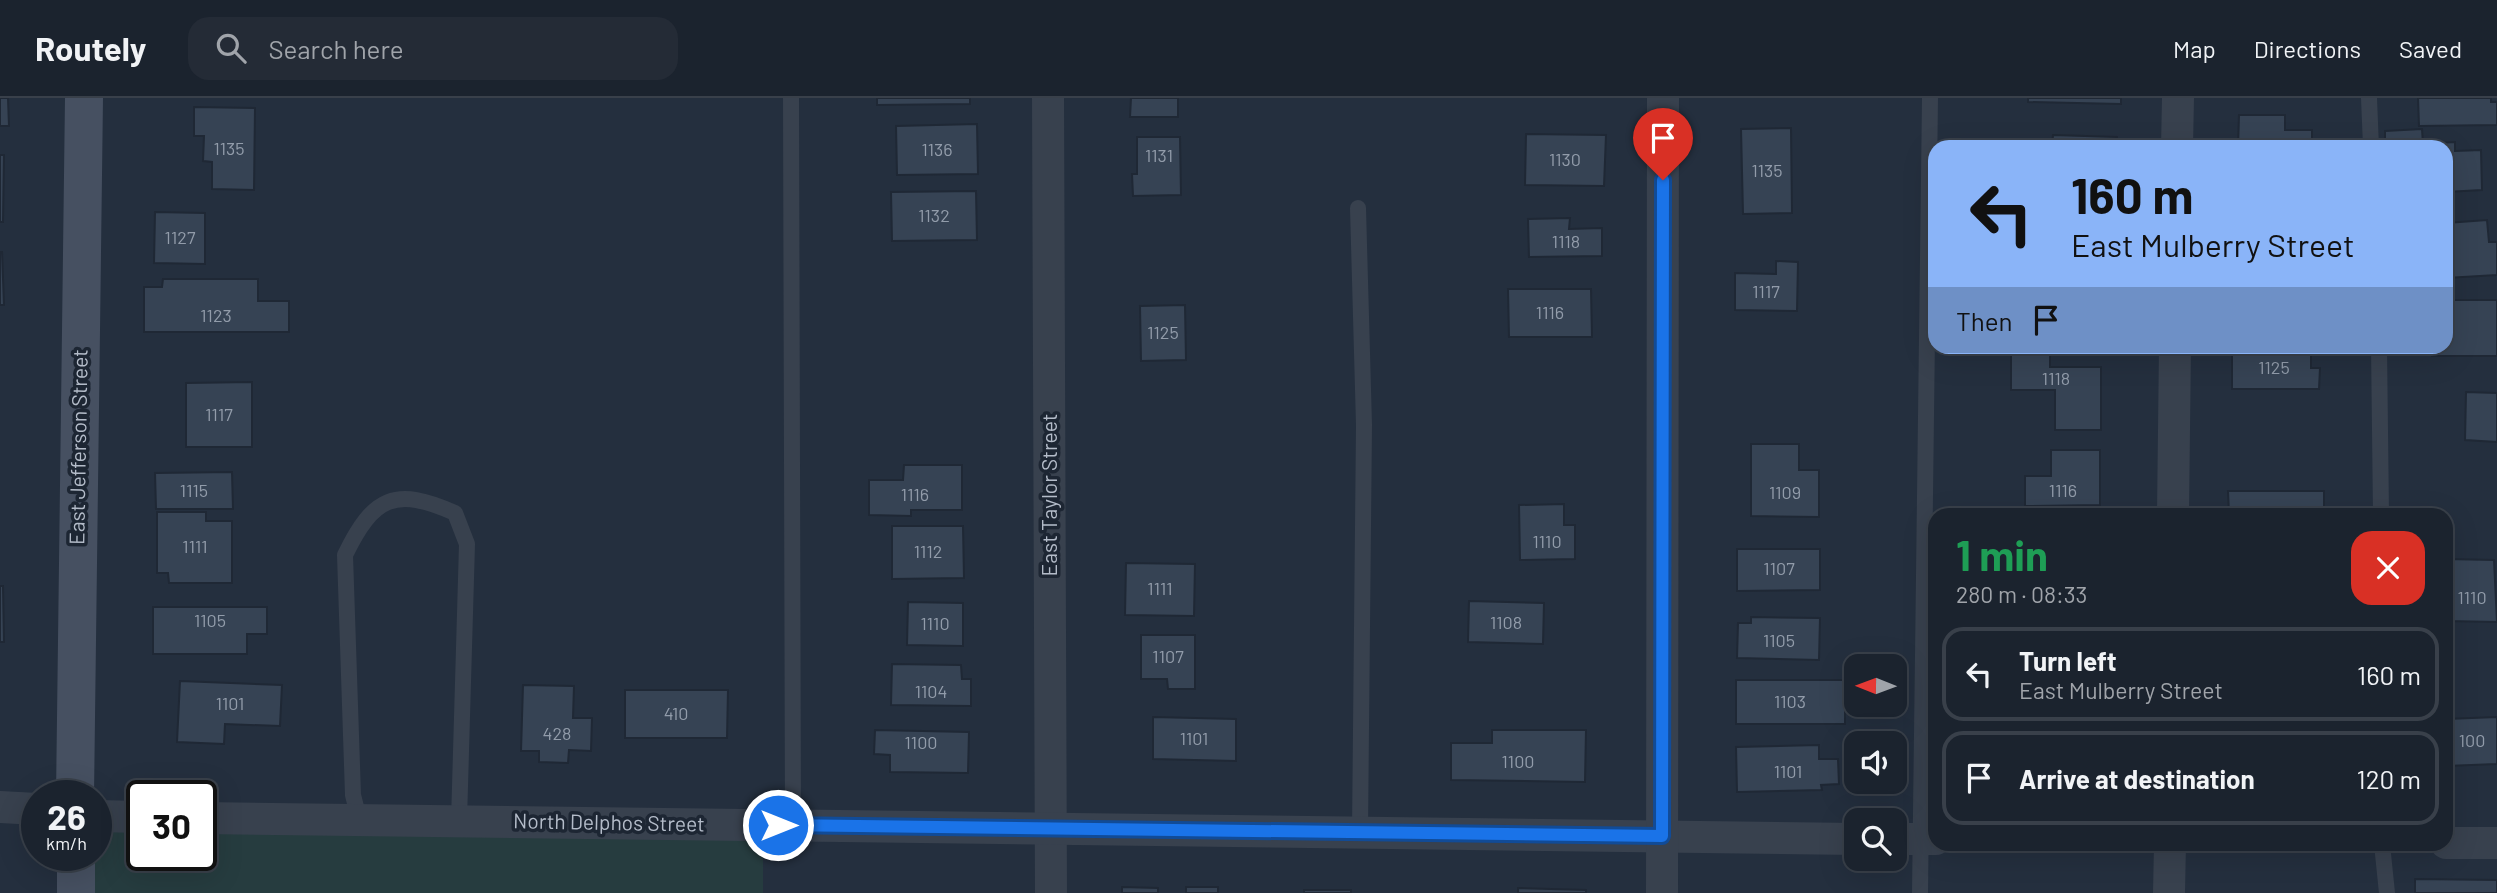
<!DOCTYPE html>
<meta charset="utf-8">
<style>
:root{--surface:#1b232e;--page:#242b36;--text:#f1f3f6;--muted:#a0a4aa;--line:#39404a}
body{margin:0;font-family:Barlow,sans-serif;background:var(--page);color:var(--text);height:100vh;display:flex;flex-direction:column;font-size:26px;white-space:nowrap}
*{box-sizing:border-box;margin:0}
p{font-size:23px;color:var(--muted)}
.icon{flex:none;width:38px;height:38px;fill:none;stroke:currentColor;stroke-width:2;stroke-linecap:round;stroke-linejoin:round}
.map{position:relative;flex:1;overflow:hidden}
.drawer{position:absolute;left:1928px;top:410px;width:525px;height:343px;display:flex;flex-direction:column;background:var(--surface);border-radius:21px;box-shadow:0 7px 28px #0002,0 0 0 2px var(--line)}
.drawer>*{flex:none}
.hud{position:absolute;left:1928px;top:42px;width:525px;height:214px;border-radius:21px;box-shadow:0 7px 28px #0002,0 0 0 2px var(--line);background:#8ab4f8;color:#111;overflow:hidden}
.needle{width:46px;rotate:271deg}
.controls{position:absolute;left:1844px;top:556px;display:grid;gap:14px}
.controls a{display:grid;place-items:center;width:63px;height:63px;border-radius:14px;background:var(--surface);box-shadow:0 7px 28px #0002,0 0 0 2px var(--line);font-size:35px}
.speed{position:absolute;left:21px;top:682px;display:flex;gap:14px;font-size:35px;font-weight:700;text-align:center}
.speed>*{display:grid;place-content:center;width:91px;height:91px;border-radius:50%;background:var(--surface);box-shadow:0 7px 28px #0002,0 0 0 2px var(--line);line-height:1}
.speed small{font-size:18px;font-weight:400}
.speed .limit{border:4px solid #111;border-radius:10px;background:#fff;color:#111}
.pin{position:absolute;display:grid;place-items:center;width:60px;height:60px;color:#fff;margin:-72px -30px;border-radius:50% 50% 50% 0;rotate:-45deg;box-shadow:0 0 7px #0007}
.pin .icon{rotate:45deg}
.me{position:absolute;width:77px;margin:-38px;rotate:90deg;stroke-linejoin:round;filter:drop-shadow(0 0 5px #0008)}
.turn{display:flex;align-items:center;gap:24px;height:147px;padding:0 28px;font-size:32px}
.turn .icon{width:91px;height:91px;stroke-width:2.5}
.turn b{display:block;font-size:49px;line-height:60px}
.then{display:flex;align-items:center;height:66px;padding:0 28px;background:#0003;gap:14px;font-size:26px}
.round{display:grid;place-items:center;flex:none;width:74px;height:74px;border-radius:21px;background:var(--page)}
.overview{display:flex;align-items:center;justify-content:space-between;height:119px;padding:0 28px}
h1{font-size:42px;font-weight:700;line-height:52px;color:#1e9e55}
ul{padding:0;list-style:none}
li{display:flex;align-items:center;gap:21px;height:94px;margin:0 14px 10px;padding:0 14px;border:4px solid var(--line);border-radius:21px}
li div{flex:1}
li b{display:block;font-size:26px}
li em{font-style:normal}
header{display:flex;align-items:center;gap:42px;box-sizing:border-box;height:98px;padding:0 35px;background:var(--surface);border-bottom:2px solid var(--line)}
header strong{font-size:33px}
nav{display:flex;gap:38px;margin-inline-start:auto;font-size:24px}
.search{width:490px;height:63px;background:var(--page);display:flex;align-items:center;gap:18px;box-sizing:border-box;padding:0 24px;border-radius:21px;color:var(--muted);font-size:26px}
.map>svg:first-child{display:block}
.green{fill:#263c3f}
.building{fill:#364354;stroke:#1f2835;stroke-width:2}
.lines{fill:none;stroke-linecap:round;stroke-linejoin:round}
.lane{stroke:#38414e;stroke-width:16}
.street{stroke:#38414e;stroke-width:32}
.secondary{stroke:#465061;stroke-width:38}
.route-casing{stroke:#114b97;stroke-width:18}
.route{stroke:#1a73e8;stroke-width:12}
.labels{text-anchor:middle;stroke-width:7;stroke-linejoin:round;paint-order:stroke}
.number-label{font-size:18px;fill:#929caa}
.street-label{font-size:21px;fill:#b4bcc9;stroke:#1d2633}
</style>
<header>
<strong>Routely</strong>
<div class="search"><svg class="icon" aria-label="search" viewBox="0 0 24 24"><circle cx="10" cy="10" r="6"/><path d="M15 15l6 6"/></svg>Search here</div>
<nav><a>Map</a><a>Directions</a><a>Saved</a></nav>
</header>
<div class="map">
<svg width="2497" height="795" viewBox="0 0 2497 795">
<rect width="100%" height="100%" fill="#242f3e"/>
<path class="green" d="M96,718l46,1v39h59v-38l562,7v68h-687v-37h20z"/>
<g class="building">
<path d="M0,0h8l1,28h-9z"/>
<path d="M877,0h93v6l-93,1z"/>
<path d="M1131,0h47v19h-48z"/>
<path d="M2028,0h93v6l-93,-2z"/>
<path d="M2418,0h73v4h6v23l-78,1z"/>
<path d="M194,9l61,1 -1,82 -42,-1v-27l-9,-1 1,-25h-10z"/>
<path d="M2239,17h46v15h27v17h-74z"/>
<path d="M977,26l1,50 -81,1 -1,-49z"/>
<path d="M1791,30l1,85 -49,1 -2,-85z"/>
<path d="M2422,31l1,15 32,-2v9l26,-1 1,40 -36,2v-45h-61v-16z"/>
<path d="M1526,36l80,1 -2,51 -79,-1z"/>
<path d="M2053,37l64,2v10h-65z"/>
<path d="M1137,39h43l1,58 -48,1 -1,-22h5z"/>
<path d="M0,57h4l-1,67h-3z"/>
<path d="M976,93l1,49 -85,1 -1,-49z"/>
<path d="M155,114l50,1v51l-51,-1z"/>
<path d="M1570,120l-1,11 33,-1v28l-73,1 -1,-38z"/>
<path d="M2487,122l2,22h8v33l-51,3v-55z"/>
<path d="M0,154h2l2,53h-4z"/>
<path d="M1776,163l22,1 -1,49 -62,-1v-37l41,1z"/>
<path d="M163,181h95v22h31v31h-145v-45h18z"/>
<path d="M1508,191h83l1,48h-83z"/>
<path d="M2446,202h51v56h-65v-10h14z"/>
<path d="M1185,207l1,55 -45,1 -1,-55z"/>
<path d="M2011,248h39v21h51v63h-46v-40h-44z"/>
<path d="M2232,248h79v22h9l-1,21h-87z"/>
<path d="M252,284v65h-66v-64z"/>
<path d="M2466,294l31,1v49l-32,-2z"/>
<path d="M1751,346h48v26h20v47l-68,-1z"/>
<path d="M2051,352h49v55l-75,1v-30h26z"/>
<path d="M904,367h58v45h-51v6l-42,-1v-35h34z"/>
<path d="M232,374l1,37h-77l-1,-36z"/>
<path d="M2228,393h96v23h-95z"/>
<path d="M1564,406v21h11v34l-55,1 -1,-55z"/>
<path d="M157,414h49v9h26v62h-63l-1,-10h-11z"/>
<path d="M892,428h71l1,52 -72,1z"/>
<path d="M1737,451h83v41l-83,1z"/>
<path d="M2446,461l48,1 3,62 -51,-1z"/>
<path d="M1126,465l69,1 -1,52 -69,-1z"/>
<path d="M0,488h3l1,56h-4z"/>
<path d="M1469,503l75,2 -1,41 -75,-2z"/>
<path d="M908,504l55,1v43l-56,-1z"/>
<path d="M153,509h114v27h-20v20h-94z"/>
<path d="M1751,519l69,1 -1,42 -82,-2 1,-35h13z"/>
<path d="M1141,537h54v54h-27l-1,-10h-26z"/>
<path d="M892,566l69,1 1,14h9v27l-80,-1z"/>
<rect x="1736" y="582" width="109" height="44"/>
<path d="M180,583l102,4 -2,41 -55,-2 -1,20 -47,-2z"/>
<path d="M523,587l51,1 -1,32h19l-1,33 -22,-1 -1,13 -29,-1v-11h-18z"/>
<path d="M625,592h103l-1,48h-102z"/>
<path d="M1153,619l83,2v42l-83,-2z"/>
<path d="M2497,619v47l-51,2v-47z"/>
<path d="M875,632l94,2 -1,41 -78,-1v-17l-16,-1z"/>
<path d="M1492,632h94l-1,52 -134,-2v-37h41z"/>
<path d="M1930,638h6v62h-7z"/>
<path d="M1819,647v14h19l1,25 -18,1 1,5 -85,2 -1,-45z"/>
<path d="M2415,781l82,1v13h-82z"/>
<path d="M1122,789l36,1v5h-36z"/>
<rect x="1186" y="789" width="32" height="6"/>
<path d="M1518,790l68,2v3h-68z"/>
<rect x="1304" y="792" width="47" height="3"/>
</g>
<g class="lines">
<g class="lane">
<path d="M791,0l2,727"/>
<path d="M2369,0l2,49"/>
<path d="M1358,110l6,217 -4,406"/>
<path d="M2379,248l2,168"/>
<path d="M359,721l-6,-24 -8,-240c28,-58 50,-69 110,-42l12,31 -8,277"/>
<path d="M2382,746l5,49"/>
<path d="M1920,795l10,-795"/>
</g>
<g class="street">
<path d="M1048,0l3,795"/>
<path d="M2177,49l1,-49"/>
<path d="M2173,416l2,-168"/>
<path d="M0,709l37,2"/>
<path d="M96,718l46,1"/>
<path d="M201,720l1656,21"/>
<path d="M1895,741h41"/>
<path d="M2446,745h51"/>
<path d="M1662,795l1,-795"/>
<path d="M2169,795l1,-49"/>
</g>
<g class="secondary">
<path d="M75,698l9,-698"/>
<path d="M76,758v37"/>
</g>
</g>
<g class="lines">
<defs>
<path id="route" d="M778,727l884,11 1,-656"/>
</defs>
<use href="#route" class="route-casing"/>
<use href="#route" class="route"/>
</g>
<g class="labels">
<g class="number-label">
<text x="229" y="57">1135</text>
<text x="937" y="58">1136</text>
<text x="1159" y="64">1131</text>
<text x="1565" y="68">1130</text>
<text x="1767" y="79">1135</text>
<text x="934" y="124">1132</text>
<text x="180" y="146">1127</text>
<text x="1566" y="150">1118</text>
<text x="1766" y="200">1117</text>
<text x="1550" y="221">1116</text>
<text x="216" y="224">1123</text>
<text x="1163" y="241">1125</text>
<text x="2274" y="276">1125</text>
<text x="2056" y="287">1118</text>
<text x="219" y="323">1117</text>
<text x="194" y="399">1115</text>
<text x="2063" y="399">1116</text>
<text x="1785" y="401">1109</text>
<text x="915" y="403">1116</text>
<text x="1547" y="450">1110</text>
<text x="195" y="455">1111</text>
<text x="928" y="460">1112</text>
<text x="1779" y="477">1107</text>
<text x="1160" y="497">1111</text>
<text x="2472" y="506">1110</text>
<text x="210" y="529">1105</text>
<text x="1506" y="531">1108</text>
<text x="935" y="532">1110</text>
<text x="1779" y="549">1105</text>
<text x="1168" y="565">1107</text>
<text x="931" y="600">1104</text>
<text x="1790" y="610">1103</text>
<text x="230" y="612">1101</text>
<text x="676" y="622">410</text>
<text x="557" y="642">428</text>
<text x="1194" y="647">1101</text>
<text x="2472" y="649">100</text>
<text x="921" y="651">1100</text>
<text x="1518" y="670">1100</text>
<text x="1788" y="680">1101</text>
</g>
<g class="street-label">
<text transform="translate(79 349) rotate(-89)" y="7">East Jefferson Street</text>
<text transform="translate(1050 397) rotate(-90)" y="7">East Taylor Street</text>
<text transform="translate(609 725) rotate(1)" y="7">North Delphos Street</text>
</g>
</g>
</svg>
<div class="controls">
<a><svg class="needle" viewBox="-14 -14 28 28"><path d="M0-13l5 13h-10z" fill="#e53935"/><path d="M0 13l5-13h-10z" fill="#a0a4aa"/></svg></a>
<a><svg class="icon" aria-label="sound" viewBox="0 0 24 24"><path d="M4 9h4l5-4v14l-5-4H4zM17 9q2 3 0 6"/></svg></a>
<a><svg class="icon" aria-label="search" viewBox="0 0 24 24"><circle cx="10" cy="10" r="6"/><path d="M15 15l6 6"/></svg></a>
</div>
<div class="speed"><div>26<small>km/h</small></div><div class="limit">30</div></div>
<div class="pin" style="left:1663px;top:82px;background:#d93025"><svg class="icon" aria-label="arrive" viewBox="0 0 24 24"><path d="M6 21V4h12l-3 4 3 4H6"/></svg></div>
<svg class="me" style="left:778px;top:727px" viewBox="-20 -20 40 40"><circle r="17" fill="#1a73e8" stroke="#fff" stroke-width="3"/><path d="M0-11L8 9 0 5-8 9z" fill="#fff"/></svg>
<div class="hud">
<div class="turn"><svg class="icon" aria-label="left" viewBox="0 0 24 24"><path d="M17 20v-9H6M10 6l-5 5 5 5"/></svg><div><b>160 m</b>East Mulberry Street</div></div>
<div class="then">Then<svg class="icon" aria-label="arrive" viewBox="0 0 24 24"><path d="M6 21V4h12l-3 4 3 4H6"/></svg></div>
</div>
<section class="drawer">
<div class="overview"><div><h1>1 min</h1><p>280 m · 08:33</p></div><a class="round" style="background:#d93025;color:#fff"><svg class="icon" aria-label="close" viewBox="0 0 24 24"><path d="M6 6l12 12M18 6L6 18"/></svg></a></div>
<ul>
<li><svg class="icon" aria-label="left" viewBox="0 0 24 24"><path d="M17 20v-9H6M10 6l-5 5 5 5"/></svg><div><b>Turn left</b><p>East Mulberry Street</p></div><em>160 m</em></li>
<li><svg class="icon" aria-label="arrive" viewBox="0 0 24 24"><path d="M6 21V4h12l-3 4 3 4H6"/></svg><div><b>Arrive at destination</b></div><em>120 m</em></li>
</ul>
</section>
</div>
